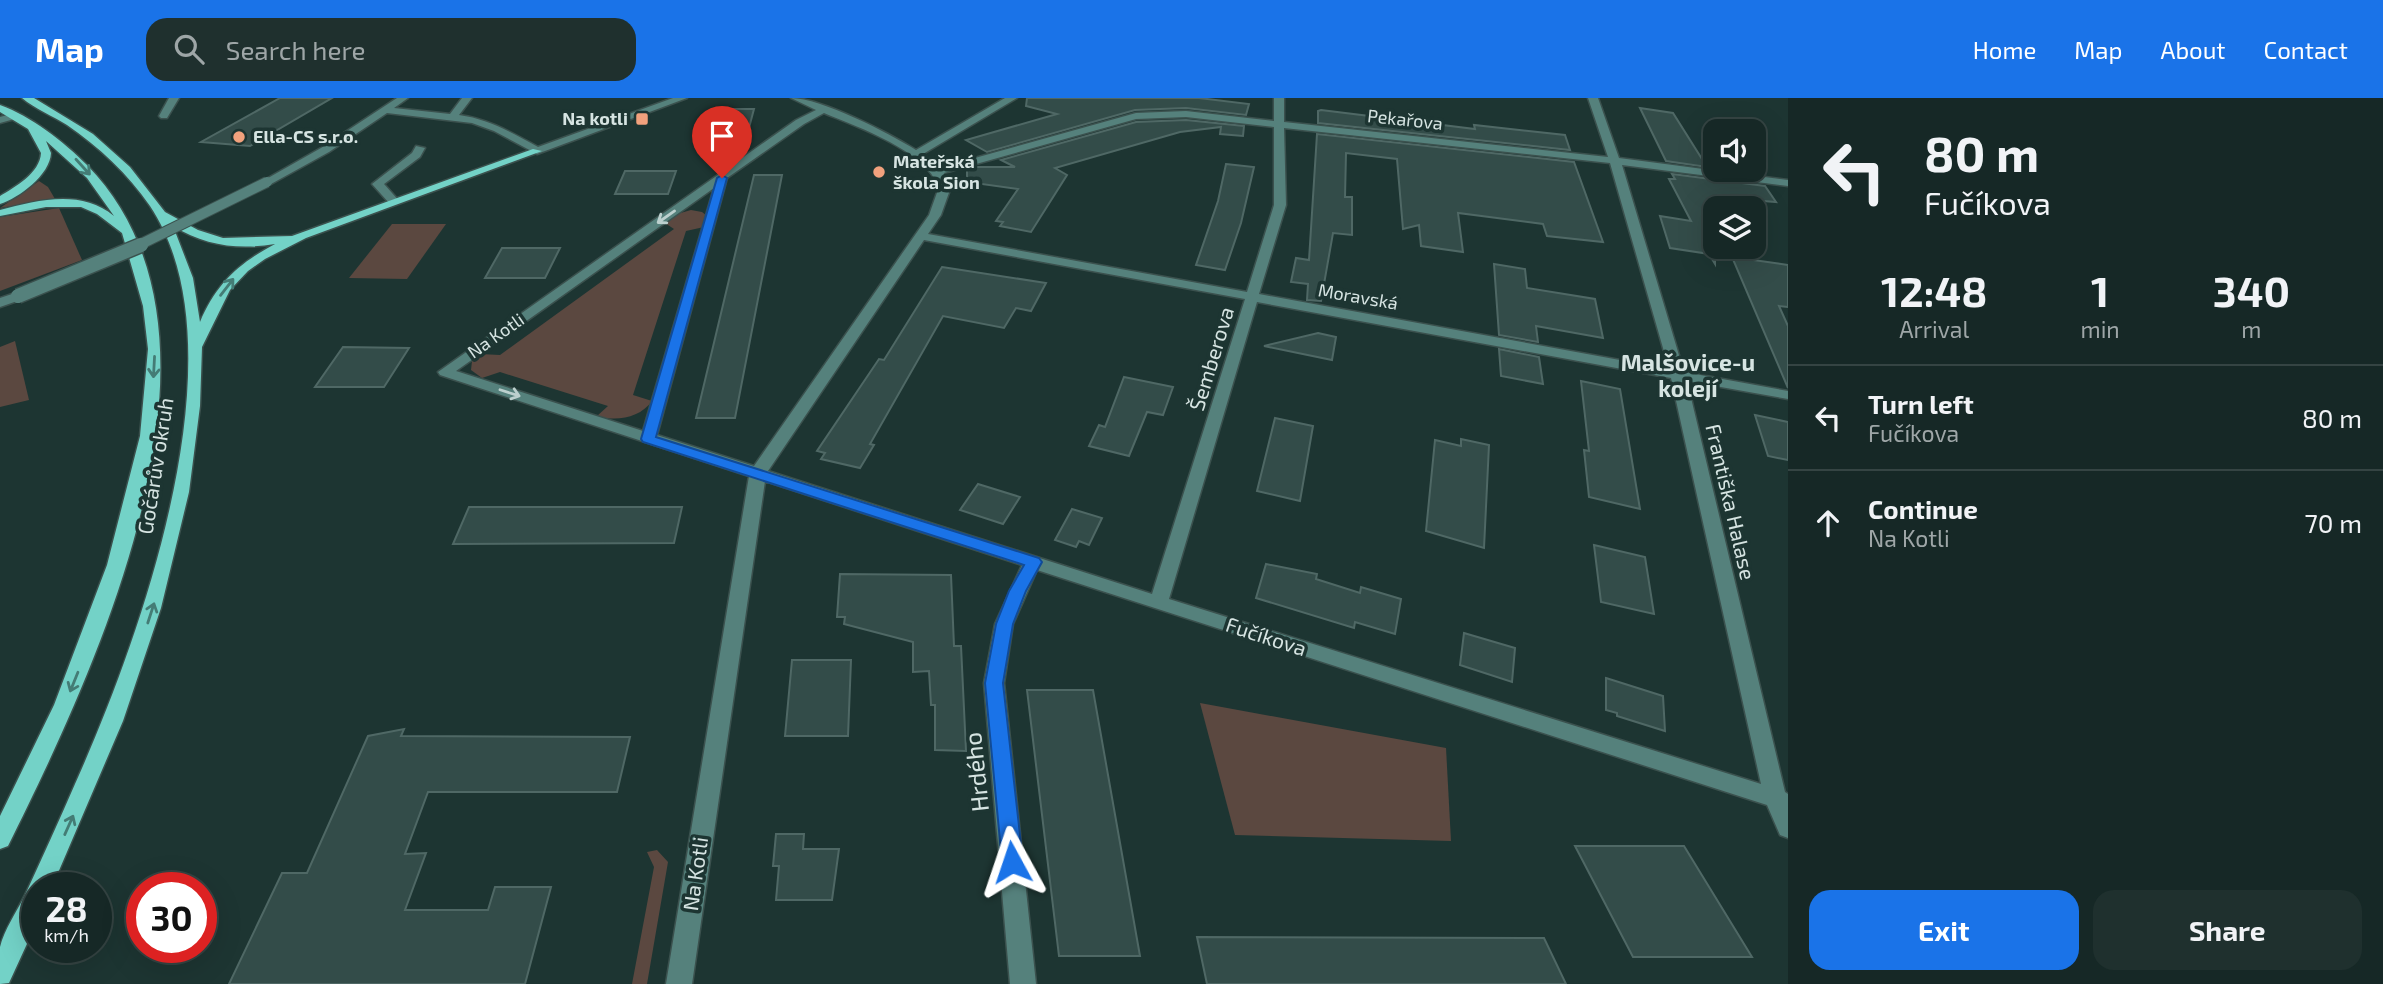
<!DOCTYPE html>
<meta charset="utf-8">
<style>
:root{--surface:#162826;--page:#1f302e;--text:#f1f3f6;--muted:#9ea6a7;--line:#354443;--accent:#1a73e8}
body{margin:0;font-family:"Exo 2",sans-serif;background:var(--page);color:var(--text);height:100vh;display:flex;flex-direction:column;font-size:26px;white-space:nowrap}
*{box-sizing:border-box;margin:0}
p{font-size:23px;color:var(--muted)}
.icon{flex:none;width:38px;height:38px;fill:none;stroke:currentColor;stroke-width:2;stroke-linecap:round;stroke-linejoin:round}
.map{position:relative;flex:1;overflow:hidden}
.details{display:flex;flex-direction:column;background:var(--surface);width:595px}
.details>*{flex:none}
.banner{background:#162826;color:var(--text);overflow:hidden}
.tools{position:absolute;left:1703px;top:21px;display:grid;gap:14px}
.tools a{display:grid;place-items:center;width:63px;height:63px;border-radius:14px;background:var(--surface);box-shadow:0 7px 28px #0002,0 0 0 2px var(--line);font-size:35px}
.speed{position:absolute;left:21px;top:774px;display:flex;gap:14px;font-size:35px;font-weight:700;text-align:center}
.speed>*{display:grid;place-content:center;width:91px;height:91px;border-radius:50%;background:var(--surface);box-shadow:0 7px 28px #0002,0 0 0 2px var(--line);line-height:1}
.speed small{font-size:18px;font-weight:400}
.speed .limit{border:10px solid #d22;background:#fff;color:#111}
.pin{position:absolute;display:grid;place-items:center;width:60px;height:60px;color:#fff;margin:-72px -30px;border-radius:50% 50% 50% 0;rotate:-45deg;box-shadow:0 0 7px #0007}
.pin .icon{rotate:45deg}
.me{position:absolute;width:77px;margin:-38px;rotate:355deg;stroke-linejoin:round;filter:drop-shadow(0 0 5px #0008)}
.turn{display:flex;align-items:center;gap:24px;height:147px;padding:0 21px;font-size:32px}
.turn .icon{width:91px;height:91px;stroke-width:2.5}
.turn b{display:block;font-size:49px;line-height:60px}
.eta{display:flex;justify-content:space-evenly;align-items:center;height:119px;text-align:center}
.eta b{font-size:42px;font-weight:700;line-height:49px}
.button{display:flex;gap:14px;margin-top:auto;padding:14px 21px}
.button a{flex:1;height:80px;border-radius:21px;background:var(--accent);color:#fff;font-size:28px;font-weight:700;line-height:80px;text-align:center}
.button a+a{background:var(--page);color:var(--text)}
ul{padding:0;list-style:none}
li{display:flex;align-items:center;gap:21px;height:105px;padding:0 21px;border-top:2px solid var(--line)}
li div{flex:1}
li b{display:block;font-size:26px}
li em{font-style:normal}
header{display:flex;align-items:center;gap:42px;box-sizing:border-box;height:98px;padding:0 35px;background:var(--accent);color:#fff}
header strong{font-size:33px}
nav{display:flex;gap:38px;margin-inline-start:auto;font-size:24px}
.search{width:490px;height:63px;background:var(--page);display:flex;align-items:center;gap:18px;box-sizing:border-box;padding:0 24px;border-radius:21px;color:var(--muted);font-size:26px}
main{display:flex;flex:1;min-height:0}
.map>svg:first-child{display:block}
.green{fill:#5b4840}
.building{fill:#334c49;stroke:#4f6865;stroke-width:2}
.lines{fill:none;stroke-linecap:round;stroke-linejoin:round}
.minor-casing{stroke:#3b514e;stroke-width:3}
.major-casing{stroke:#3b514e;stroke-width:3}
.minor{fill:#55817c;fill-rule:evenodd}
.major{fill:#73d2c7;fill-rule:evenodd}
.minor-bridge-far1-casing{stroke:#3b514e;stroke-width:12;stroke-linecap:butt}
.minor-bridge-casing{stroke:#3b514e;stroke-width:17;stroke-linecap:butt}
.minor-bridge-far1{stroke:#55817c;stroke-width:10}
.minor-bridge{stroke:#55817c;stroke-width:14}
.oneway{stroke:#447c75}
.oneway2{stroke:#bcd0ce}
.route{fill:#1a73e8;stroke:#114b97;stroke-width:2}
.poi-dot{fill:#f1a17d;stroke:#1d3532;stroke-width:2.5}
.labels{text-anchor:middle;stroke-width:7;stroke-linejoin:round;paint-order:stroke}
.far-poi-label{font-size:18px;font-weight:bold;fill:#d6e4e2;stroke:#1d3532;text-anchor:start}
.far-street-label{font-size:18px;fill:#d6e4e2;stroke:#1d3532}
.street-label{font-size:21px;fill:#d6e4e2;stroke:#1d3532}
.neighbourhood-label{font-size:23px;font-weight:bold;fill:#d6e4e2;stroke:#1d3532}
.near-street-label{font-size:24px;fill:#d6e4e2;stroke:#1d3532}
</style>
<header>
<strong>Map</strong>
<div class="search"><svg class="icon" aria-label="search" viewBox="0 0 24 24"><circle cx="10" cy="10" r="6"/><path d="M15 15l6 6"/></svg>Search here</div>
<nav><a>Home</a><a>Map</a><a>About</a><a>Contact</a></nav>
</header>
<main>
<div class="map">
<svg width="1788" height="886" viewBox="0 0 1788 886">
<rect width="100%" height="100%" fill="#1d3532"/>
<g class="green">
<path d="M39,83l9,6 7,12 -55,9z"/>
<path d="M59,110l23,52 -82,31v-74z"/>
<path d="M691,112l11,2 5,4 -3,11 -18,4 -53,164 19,6c-12,17 -36,21 -55,15l11,-10 -108,-34 -18,6 -11,-8 1,-9 8,-7 20,1 174,-126 -9,-6 12,-9z"/>
<path d="M392,126h54l-39,55 -58,-1z"/>
<path d="M15,243l14,59 -29,7v-60z"/>
<path d="M1200,605l246,45 5,93 -216,-6z"/>
<path d="M657,752l11,12 -21,122h-15l22,-117 -7,-15z"/>
</g>
<g class="building">
<path d="M280,0h52l-82,48 -49,-4z"/>
<path d="M1027,0h172l50,6 -3,11 -60,-7 -51,2 -148,42 -21,-12 91,-26 -31,-8z"/>
<path d="M1640,10l33,5 34,54 -41,-6z"/>
<path d="M723,11h31l-8,30h-33z"/>
<path d="M1321,12l154,19 -1,-4 91,10 5,15 -252,-27v-12z"/>
<path d="M1186,22l58,6 -1,10 -23,-2 1,-7 -41,5 -125,36 12,7 -36,57 -31,-6 3,-4 -7,-1 22,-32 -51,-7v-13l7,-2h41l-14,-7 135,-38z"/>
<path d="M1317,36l257,28 29,80 -56,-6 -4,-12 -85,-11 5,39 -42,-6 -2,-21 -16,4 -6,-70 -51,-6 -1,44h7v38l-19,-2 -12,68 -14,-1 1,-16 -17,-2 5,-24 13,2z"/>
<path d="M1226,66l28,3 -13,56 -16,47 -29,-5 22,-64z"/>
<path d="M625,73h51l-8,23h-53z"/>
<path d="M1672,76l93,12 11,16 -61,-5v67l-6,-10 -39,-6 -10,-32 31,5 -22,-42h6z"/>
<path d="M754,77h28l-47,243h-39z"/>
<path d="M502,150h58l-15,30h-60z"/>
<path d="M1732,159l56,8v42l-9,-1 9,20v62z"/>
<path d="M1494,166l31,5 2,19 68,11 8,39 -67,-12 2,16 -39,-7z"/>
<path d="M942,169l104,16 -15,28 -15,-3 -12,20 -61,-12 -73,128 4,1 -14,23 -39,-9 4,-6 -8,-2 62,-92 5,1z"/>
<path d="M1318,235l18,4 -4,23 -68,-14z"/>
<path d="M343,249l66,1 -25,39h-69z"/>
<path d="M1499,251l40,8 4,27 -42,-8z"/>
<path d="M1124,279l49,10 -10,28 -16,-3 -18,44 -40,-10 10,-21 6,2z"/>
<path d="M1581,283l39,8 20,120 -51,-12 -5,-47 5,1z"/>
<path d="M1755,317l33,7v38l-20,-4z"/>
<path d="M1275,320l38,8 -13,75 -43,-10z"/>
<path d="M1461,341l28,6 -5,103 -58,-17 9,-91 26,6z"/>
<path d="M978,386l42,13 -17,27 -43,-14z"/>
<path d="M469,409h213l-8,36 -221,1z"/>
<path d="M1072,411l30,9 -13,27 -10,-4 -3,6 -21,-7z"/>
<path d="M1594,447l51,12 9,57 -53,-12z"/>
<path d="M1266,466l51,10 -1,5 44,14 1,-6 40,12 -6,35 -40,-12 -1,6 -98,-30z"/>
<path d="M840,476l111,1 3,71h7l5,105 -31,-1v-45h-4l-2,-34 -16,1v-30l-69,-18 1,-7h-8z"/>
<path d="M1464,535l51,15 -3,34 -52,-17z"/>
<path d="M792,562h59l-3,76h-63z"/>
<path d="M1606,580l57,18 2,35 -48,-15v-3l-11,-3z"/>
<path d="M1027,592h66l47,266h-81z"/>
<path d="M404,631l-3,7 229,1 -13,55h-189l-23,62 21,-1 -21,57h83l7,-23h56l-26,97h-296l53,-111h25l61,-137z"/>
<path d="M776,736h28l-1,15h36l-7,51h-56l3,-34h-6z"/>
<path d="M1575,748h109l68,111h-119z"/>
<path d="M1197,839l347,1 22,46h-359z"/>
</g>
<g class="lines">
<defs>
<g id="minor">
<path d="M169,0h10l-12,20h-6l-2,-2z"/>
<path d="M397,0h11l-14,10 56,6 12,-16h10l-13,17c30,4 53,18 79,32l135,-49h14l-150,56 -43,-23 -22,-8 -85,-10 -58,39 -58,32 -10,-2 60,-34z"/>
<path d="M791,0c30,0 98,35 125,52l89,-52h12l-94,56 16,14 197,-55 50,-2 88,10v-23h10v24l324,35 -20,-59h10l21,60 169,22v6l-166,-21 62,207 104,19v8l-101,-18 98,411 3,2v44l-8,-3 -13,-30 -730,-235 -24,54 -9,59 32,301h-26l-26,-301 11,-59 27,-59 -257,-84 -73,503h-26l83,-508 -309,-101 -2,-3 358,-252 20,-10zM824,15c36,15 100,37 115,74l-10,28 -175,251 -97,-31 70,-257 77,-54zM1186,19l88,10v78l-27,87 -319,-58 13,-19 10,-28 -7,-14 192,-54zM1284,30l326,35 59,206 -410,-75 27,-89zM714,90l-71,243 -187,-60zM924,142l321,59 -93,295 -384,-123zM1257,204l414,76 90,406 -592,-185z"/>
<path d="M15,15l5,3 -2,2 -18,5v-6z"/>
<path d="M416,48l9,2 -5,9 -36,27 16,18 -10,2 -18,-20 40,-31z"/>
<path d="M18,194l7,4 -2,3 -23,8v-9z"/>
</g>
<g id="major">
<path d="M22,0h12l59,36 37,33 35,45 33,18 25,8 69,-2 241,-87 9,2 -236,87 -41,21 -17,12 -18,19 -28,57 -2,59 -11,86 -28,116 -38,113 -71,166h-15v35l-28,61 -9,1c0,-11 0,-26 0,-37 4,-17 17,-36 25,-52 17,-37 34,-74 50,-111 64,-143 171,-434 75,-578 -22,-32 -51,-59 -83,-81 -14,-9 -32,-16 -45,-27zM173,128c32,20 66,24 102,18 -36,19 -59,40 -75,78l-7,-44z"/>
<path d="M0,7c31,11 64,37 87,60 167,171 9,504 -79,681l-8,3v-33l54,-111 53,-140 33,-129 8,-87 -5,-43 -21,-73 -25,-19 -16,-7h-35l-46,9v-6c38,-10 81,-21 114,6l-27,-38 -41,-37 5,12c-1,22 -32,45 -51,51v-8c15,-9 40,-23 41,-43l-13,-24 -28,-17z"/>
</g>
</defs>
<use href="#minor" class="minor-casing"/>
<use href="#major" class="major-casing"/>
<use href="#minor" class="minor"/>
<use href="#major" class="major"/>
<defs>
<path id="minor-bridge-far1" d="M137,148l130,-64"/>
<path id="minor-bridge" d="M18,198l123,-51"/>
</defs>
<use href="#minor-bridge-far1" class="minor-bridge-far1-casing"/>
<use href="#minor-bridge" class="minor-bridge-casing"/>
<use href="#minor-bridge-far1" class="minor-bridge-far1"/>
<use href="#minor-bridge" class="minor-bridge"/>
</g>
<defs><path id="oneway-shaft" d="M-6 0H5M1.5-3L5.5 0L1.5 3" fill="none" stroke-width="1.6" stroke-linecap="round" stroke-linejoin="round" transform="scale(1.75)"/></defs>
<g class="oneway">
<use href="#oneway-shaft" transform="translate(83 69) rotate(48)"/>
<use href="#oneway-shaft" transform="translate(227 189) rotate(-52)"/>
<use href="#oneway-shaft" transform="translate(154 269) rotate(93)"/>
<use href="#oneway-shaft" transform="translate(151 515) rotate(-72)"/>
<use href="#oneway-shaft" transform="translate(74 584) rotate(112)"/>
<use href="#oneway-shaft" transform="translate(69 727) rotate(-66)"/>
</g>
<g class="oneway2">
<use href="#oneway-shaft" transform="translate(666 119) rotate(145)"/>
<use href="#oneway-shaft" transform="translate(510 295) rotate(18)"/>
</g>
<path class="route" d="M722,77l5,3 -71,259 383,121 3,4 -16,29 -13,33 -10,59 20,179 -3,6 -8,3 -7,-3 -3,-6 -17,-179 11,-59 13,-33 15,-26 -381,-123 -2,-3 76,-261z"/>
<g class="poi-dot">
<rect x="635" y="14" width="14" height="14" rx="3.5"/>
<circle cx="239" cy="39" r="7"/>
<circle cx="879" cy="74" r="7"/>
</g>
<g class="labels">
<g class="far-poi-label">
<text x="628" y="27" text-anchor="end">Na kotli</text>
<text x="253" y="45">Ella-CS s.r.o.</text>
<text x="893" y="70">Mateřská<tspan x="893" dy="21">škola Sion</tspan></text>
</g>
<g class="far-street-label">
<text transform="translate(1405 22) rotate(6)" y="6">Pekařova</text>
<text transform="translate(1358 199) rotate(10)" y="6">Moravská</text>
<text transform="translate(496 238) rotate(-35)" y="6">Na Kotli</text>
</g>
<g class="street-label">
<text transform="translate(1212 261) rotate(-73)" y="7">Šemberova</text>
<text transform="translate(156 368) rotate(-81)" y="7">Gočárův okruh</text>
<text transform="translate(1730 404) rotate(77)" y="7">Františka Halase</text>
<text transform="translate(1266 539) rotate(18)" y="7">Fučíkova</text>
<text transform="translate(696 776) rotate(-82)" y="7">Na Kotli</text>
</g>
<g class="neighbourhood-label">
<text x="1688" y="273">Malšovice-u<tspan x="1688" dy="26">kolejí</tspan></text>
</g>
<g class="near-street-label">
<text transform="translate(977 674) rotate(-96)" y="8">Hrdého</text>
</g>
</g>
</svg>
<div class="tools">
<a><svg class="icon" aria-label="sound" viewBox="0 0 24 24"><path d="M4 9h4l5-4v14l-5-4H4zM17 9q2 3 0 6"/></svg></a>
<a><svg class="icon" aria-label="layers" viewBox="0 0 24 24"><path d="M12 4l9 5-9 5-9-5zM3 14l9 5 9-5"/></svg></a>
</div>
<div class="speed"><div>28<small>km/h</small></div><div class="limit">30</div></div>
<div class="pin" style="left:722px;top:80px;background:#d93025"><svg class="icon" aria-label="arrive" viewBox="0 0 24 24"><path d="M6 21V4h12l-3 4 3 4H6"/></svg></div>
<svg class="me" style="left:1012px;top:764px" viewBox="-20 -20 40 40"><path d="M0-17L14 15 0 8-14 15z" fill="#1a73e8" stroke="#fff" stroke-width="4"/></svg>
</div>
<section class="details">
<div class="banner">
<div class="turn"><svg class="icon" aria-label="left" viewBox="0 0 24 24"><path d="M17 20v-9H6M10 6l-5 5 5 5"/></svg><div><b>80 m</b>Fučíkova</div></div>
</div>
<div class="eta">
<div><b>12:48</b><p>Arrival</p></div>
<div><b>1</b><p>min</p></div>
<div><b>340</b><p>m</p></div>
</div>
<ul>
<li><svg class="icon" aria-label="left" viewBox="0 0 24 24"><path d="M17 20v-9H6M10 6l-5 5 5 5"/></svg><div><b>Turn left</b><p>Fučíkova</p></div><em>80 m</em></li>
<li><svg class="icon" aria-label="ahead" viewBox="0 0 24 24"><path d="M12 20V5M6 11l6-6 6 6"/></svg><div><b>Continue</b><p>Na Kotli</p></div><em>70 m</em></li>
</ul>
<div class="button"><a>Exit</a><a>Share</a></div>
</section>
</main>
